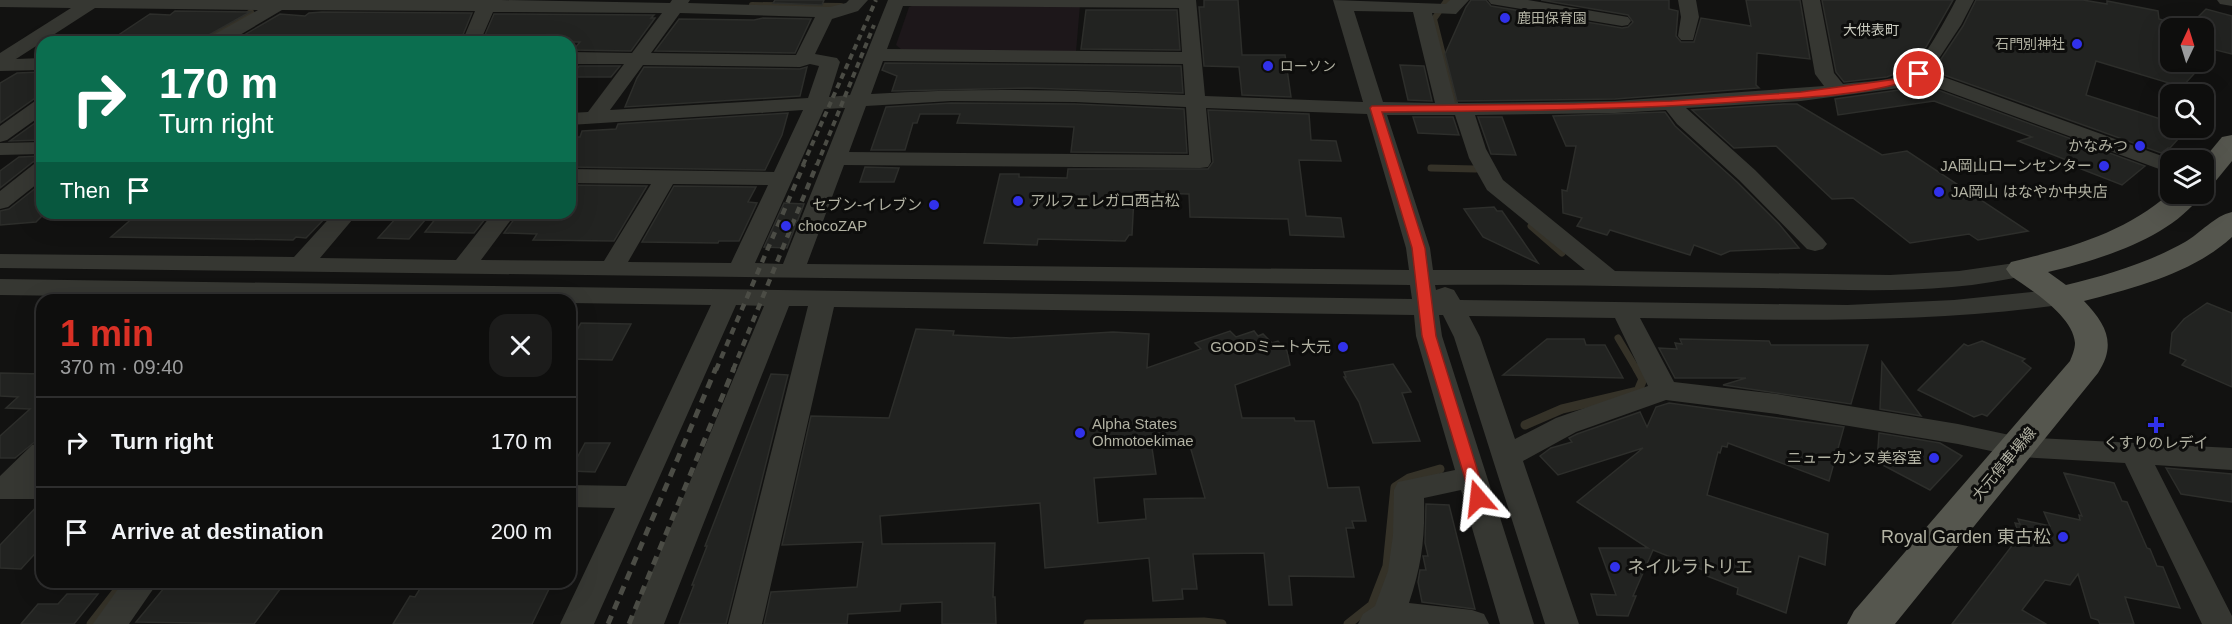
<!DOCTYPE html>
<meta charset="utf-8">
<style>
:root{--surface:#0e0e0d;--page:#1c1c1b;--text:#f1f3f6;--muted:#9b9c9d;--line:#2e2e2e;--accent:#d93025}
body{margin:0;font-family:Arial,"Noto Sans JP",sans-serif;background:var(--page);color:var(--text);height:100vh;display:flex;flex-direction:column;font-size:22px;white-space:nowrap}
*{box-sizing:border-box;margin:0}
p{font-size:20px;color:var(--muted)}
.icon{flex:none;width:33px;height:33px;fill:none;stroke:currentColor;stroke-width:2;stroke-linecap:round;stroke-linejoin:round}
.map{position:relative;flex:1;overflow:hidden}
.details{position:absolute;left:36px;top:294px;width:540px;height:294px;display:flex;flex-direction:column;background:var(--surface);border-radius:18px;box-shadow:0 6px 24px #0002,0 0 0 2px var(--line)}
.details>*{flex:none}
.guide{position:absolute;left:36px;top:36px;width:540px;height:183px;border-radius:18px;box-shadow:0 6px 24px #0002,0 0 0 2px var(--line);background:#0b6e4f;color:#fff;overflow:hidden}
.needle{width:39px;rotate:4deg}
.tools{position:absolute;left:2160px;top:18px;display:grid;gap:12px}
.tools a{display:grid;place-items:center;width:54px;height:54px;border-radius:12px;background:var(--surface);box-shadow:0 6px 24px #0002,0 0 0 2px var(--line);font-size:30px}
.pin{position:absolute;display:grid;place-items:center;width:51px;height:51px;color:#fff;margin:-26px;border:3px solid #fff;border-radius:50%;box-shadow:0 2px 6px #0007}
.me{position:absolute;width:66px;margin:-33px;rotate:343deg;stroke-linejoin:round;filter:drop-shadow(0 0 4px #0008)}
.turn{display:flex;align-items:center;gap:21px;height:126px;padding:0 24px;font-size:27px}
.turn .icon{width:78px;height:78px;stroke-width:2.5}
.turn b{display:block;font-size:42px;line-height:51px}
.then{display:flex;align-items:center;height:57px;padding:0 24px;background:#0003;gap:12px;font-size:22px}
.round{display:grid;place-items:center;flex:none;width:63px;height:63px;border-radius:18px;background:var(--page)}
.headline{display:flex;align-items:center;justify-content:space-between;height:102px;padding:0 24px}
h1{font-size:36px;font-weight:700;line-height:45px;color:var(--accent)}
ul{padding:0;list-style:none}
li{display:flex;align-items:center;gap:18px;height:90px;padding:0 24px;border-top:2px solid var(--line)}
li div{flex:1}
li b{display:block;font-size:22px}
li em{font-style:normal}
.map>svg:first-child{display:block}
.green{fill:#1d171a}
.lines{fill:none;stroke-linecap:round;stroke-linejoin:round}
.stream-far2{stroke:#353228;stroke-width:6}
.stream-far1{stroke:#353228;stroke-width:7}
.stream{stroke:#353228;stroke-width:9}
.building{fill:#222321;stroke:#2d2e2b;stroke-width:1.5;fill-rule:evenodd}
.minor{fill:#363732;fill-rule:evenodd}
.major{fill:#55564e;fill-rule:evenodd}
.rail-far2{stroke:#4b4c45;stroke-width:4;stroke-dasharray:6 4.5;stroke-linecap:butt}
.rail-far1{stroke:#4b4c45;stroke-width:4.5;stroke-dasharray:7 6;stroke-linecap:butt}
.rail{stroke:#4b4c45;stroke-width:5;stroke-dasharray:9 7;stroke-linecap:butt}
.route{fill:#d93025;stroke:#8d1f18;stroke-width:1.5}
.poi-dot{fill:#3131ea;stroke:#0d0d0c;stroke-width:2}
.labels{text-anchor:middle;stroke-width:6;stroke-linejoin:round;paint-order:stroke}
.far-poi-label{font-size:14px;fill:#b2b2a3;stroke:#0d0d0c;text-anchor:start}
.far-neighbourhood-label{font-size:14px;fill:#cecfc3;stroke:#0d0d0c}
.poi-label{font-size:15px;fill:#b2b2a3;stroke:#0d0d0c;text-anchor:end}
.street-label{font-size:15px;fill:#b2b2a3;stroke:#0d0d0c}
.near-poi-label{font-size:18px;fill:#b2b2a3;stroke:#0d0d0c;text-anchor:end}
</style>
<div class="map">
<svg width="2232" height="624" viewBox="0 0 2232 624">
<rect width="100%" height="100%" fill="#121211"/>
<path class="green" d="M917,4l163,1 -4,47 -174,-2 -6,-5 13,-38z"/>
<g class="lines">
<g class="stream-far2">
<path d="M1447,0l-13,19 23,92"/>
<path d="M752,5l89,1"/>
<path d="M201,42l50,-30"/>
</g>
<g class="stream-far1">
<path d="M1431,168l45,1"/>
<path d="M1531,226l31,27"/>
<path d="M1618,338l19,32"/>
</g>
<g class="stream">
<path d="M1525,425l37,-16 76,-18 5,-12 -6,-11"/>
<path d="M91,624l33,-42"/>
<path d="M1088,624l116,-2 18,2"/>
<path d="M1348,624l24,-19 15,-39 8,-79 14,-9 31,-9"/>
</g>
</g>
<g class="building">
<path d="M775,0h49l-2,5 -49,-2z"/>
<path d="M1204,0h34l4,55h43l6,42 -49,-2 -3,-28 -35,-1 -5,-59h5z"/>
<path d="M1471,0h15l5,6 131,22 6,-1 5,-5 -5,-7 -87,-15h128v9l9,2 -2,25 5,6h13l7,-24 50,8 -5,-26h54l10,59 -53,-6 -1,32 3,3 -144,11 -158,2 -12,-47 21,-47z"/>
<path d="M1822,0h131l-27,47 -16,21 -23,9 -43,5 -8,-10z"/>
<path d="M1976,0h107l24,4v-3l51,10 1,8 29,8 18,-18 26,7v38l-16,-4 -34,37 -86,-26 -10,34 84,27v6h18l-18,20h-2l-7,5 -228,-82 30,-45zM2170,28h34v34h-34z"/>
<path d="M1086,10h91l3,40 -99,-1z"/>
<path d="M175,11l75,1 -43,24 -3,6h-96l42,-28 20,1z"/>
<path d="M322,12l150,1 -12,29 -191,-3 -5,3h-32l48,-28 25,2 4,-3z"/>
<path d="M494,14l160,1 -3,3h4l-24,33 -58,-1 7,-8h-98z"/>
<path d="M763,18l48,1 -16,34 -140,-2 24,-32 75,1z"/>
<path d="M885,63l296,3 2,27 -155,-5 -136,3 5,-15 -15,-6z"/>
<path d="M1400,65l24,1 8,35 -24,-1z"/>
<path d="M579,66h41l-9,11h-40z"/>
<path d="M644,67l156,2 7,-2 -7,29 -175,11 12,-29z"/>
<path d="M42,72v25l-8,2 -34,24v-40l17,-10z"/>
<path d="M1919,83l226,83 -23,19 -56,-22 3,-2 -51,-20 14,-4 -98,-36 -96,14 -3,-16 64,-9z"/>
<path d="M951,103l124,1 109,5 3,44 -116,-1 3,-25 -117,-4 3,-9h-40l-3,9h-4l-8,27h-34l15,-43z"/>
<path d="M1784,104h13l85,51 25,-4 121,80 -50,9 -9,-6 -59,9 -57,-45 -21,1 -56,-53 -42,2 -42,-38z"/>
<path d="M1208,110l101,4 2,26 25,1 5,20 -42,-1 7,56 35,2 3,19 -54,-2 -2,-16 -98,-2 -1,-23 -39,-1v4l-16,-1 -2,39h-3l-4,6 -87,-2 -1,6 -53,-2 16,-69h19v3l48,1 1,-9h140l5,-7z"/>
<path d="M1665,112l10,14 62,56 42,42 20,24 -69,3 -9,4 -27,-10 -4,10 -80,-25 -3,5 -30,-9 5,-8 -19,-5 -1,-23 5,1 9,-45h-10l-13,-30z"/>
<path d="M788,113l-6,22 -17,35 -195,-3v-30h10l2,-6 34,-2 2,-5z"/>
<path d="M1413,117h40l6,18 -41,-2z"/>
<path d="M1478,117h24l14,38 -25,-1z"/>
<path d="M42,118v22l-32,1z"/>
<path d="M42,156v4l-9,2 -33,26v-17l19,-14z"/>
<path d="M865,167l34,1 -5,14h-34z"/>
<path d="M42,183v33l-6,6 -36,3v-14l9,-2z"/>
<path d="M570,185l77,1 -33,55 -81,-1 4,-6 -33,-1 14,-19 33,1 2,-2h17z"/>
<path d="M674,186l82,1 -8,15 9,1 -18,38h-20l-1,2 -76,-1z"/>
<path d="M784,203l20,1 -17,44 -23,-1z"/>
<path d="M1494,207l3,4h5l36,52 -55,-26 -19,-28z"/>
<path d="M157,213h173l-24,25 -10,-1 -3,3 -182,-3 24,-21h19z"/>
<path d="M440,213h50l-16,20 -49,-1z"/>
<path d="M397,217l29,2 -17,20 -31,-1z"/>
<path d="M2207,303l25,10v74l-50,-22 4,-5 -16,-7 2,-20 12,-14z"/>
<path d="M581,323l50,1 -19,36 -42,-1v-17z"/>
<path d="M916,329l38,2 -1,4 58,3 102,-6 36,2 -2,34 54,-19 -6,-6 35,-12 6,6 18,-6 4,5 5,-2 9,9 6,-2 9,10 3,14 -55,20 7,33h52l1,3h19l14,67 31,-1 7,34h-14l2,7h-8l8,49 -65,-1 3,29h-23l-5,-52 -71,1 4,35h-15l1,10 -30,2 -4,-43 -104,10 -5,-65 -160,13 2,28 113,-1 -2,54h2l1,27h-54v-22l-41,2 -1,7 -52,3 -1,10h-83l7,-32 86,-5 6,-45 -81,3 29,-129 78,2zM1190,446l15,52 -61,1 2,20 -48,4 -4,-45 62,-4 -4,-26z"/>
<path d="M1547,339h37l2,6h19l18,33 -120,-3z"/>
<path d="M1680,339l89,2 2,4h97l-17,59 -128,-19 23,-7h-71l-16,-30 18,1 -2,-6 7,1z"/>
<path d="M1982,341l43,18 -3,2 9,7 -44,48 -5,-2 -8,3 -56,-27 46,-46 4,2z"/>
<path d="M1882,362l20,28 19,26 -41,-7z"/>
<path d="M1393,364l18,28 -9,1 18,48 -47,2 -14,-41 -15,-25h2l-2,-5z"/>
<path d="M0,373l42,1v62l-27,22h-15v-22l30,-27 -24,-1 12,-11 -18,-1z"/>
<path d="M771,374l17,1 -62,249h-47l15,-39h-2l15,-39h-2z"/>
<path d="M1669,403l175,24 -15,54 -101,-38 -1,4 -5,-1 -2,7 -2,-1 -11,43 121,39 -3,31 -26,-9 -13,57 -49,-19 1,-6 -31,-12 1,-4 -55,-22 -20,46h3l-8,20 -31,-1 -6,-21 25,1 -17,-47h49l-71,-46 66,-54 -85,27 -18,-19 11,-8 21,-6 -3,-4 8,-4 63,-22 7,15 9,-20z"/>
<path d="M1879,433l61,10 22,13 -32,34 -53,-28z"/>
<path d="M585,443h25l-15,29 -25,-1z"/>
<path d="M2166,468l66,6v28l-51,-8z"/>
<path d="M2064,473l50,10 8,18 5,1 20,46 3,1 7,17 6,1 17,41 -55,-11 9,27h-34l-2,-4 -7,-2 -13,-44 -8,11 -25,-5 -23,30 24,14h-94l62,-81 9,2 -8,-22 5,1 -2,-5 32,7 -6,-14 36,8 -1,-5 3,1z"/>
<path d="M42,501v45l-21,23 -21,-1v-23z"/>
<path d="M1426,504l23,1 26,104 -53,-7 -4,-20 2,-12h6l-3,-14h5l-3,-13z"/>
<path d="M178,582h67l39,2 -30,40 -118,-2 28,-34 9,1z"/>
<path d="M491,582l60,3 -19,39h-139l17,-28 5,1 6,-10 66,2z"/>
<path d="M67,594h31l-24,30h-53l17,-20h20z"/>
</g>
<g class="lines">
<g class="minor">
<path d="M0,0h501l169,3 2,-3h18l-2,3 142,4 16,-4 3,-3h19l-10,11 -26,8 -17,35 22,4 3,4 -11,35 21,-2 38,-95h308l9,96 158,6 -30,-102 113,4 4,-4h19l-13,14 -24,-1 23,90h9l151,-2 209,-15 -9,-12 -13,-74h18l14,73 9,11c20,-3 51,-2 68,-14 11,-7 38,-56 45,-70h18l-13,25 -31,47 243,88h-3v13l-251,-92 -20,7 -98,13 -115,7 69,62 68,69 4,5 -4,5 -8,2 -8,-2 -68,-69 -62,-56 -11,-14 -51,3 -140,2 11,34 17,31 112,91 275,4 69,-4 63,-9 9,2 3,5 -3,5c-87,22 -179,16 -268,14 -109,-1 -219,-4 -328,-3l1,5 9,-3 9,3 6,10 387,5 107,-5 106,-11 9,2 4,6 -4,6 -9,2c-140,19 -279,15 -420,13l34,64 103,12 181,30 61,13 213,11v22l-77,-5 77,151v8h-30l-77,-161 -106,-6 -61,-13 -181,-30 -111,-14 -90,32 -53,29 56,163h-34l-91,-287 -11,-22h-4l3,21 92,288h-34l-39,-134 -37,8c1,40 -2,66 -15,105l63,7 12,4 5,10h-131l5,-10 12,-8 13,-35 5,-36 1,-45 4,-8 57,-12 -39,-134 -2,-21 -580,-8 -72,317h-34l80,-318h-19l-125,318h-34l134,-318 -28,-1 -142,319h-34l55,-116 -45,-1v-22l56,1 85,-181 -141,-2v-3h-194l-376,-5v-16l1412,20 -2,-14 -1410,-17v-14l294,3 40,-44h24l-38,45 136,2 37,-47h23l-35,47 123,1 47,-77 -81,-1v-14l204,3 29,-62 -233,15v-12l18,-1 36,-48h-54v-12l62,1 30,-40 -169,-1 -13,30h-18l13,-31 -193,-1 -54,32h-22l2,-4 50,-28 -163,-2 -79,51 26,-1v12l-42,1v-18l71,-45 -71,-1zM903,6l276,2 3,44 -295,-3zM1354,11l59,1 22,91 -52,-1zM680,13l135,4 -19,38 -145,-2zM883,61l300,3 2,31c-105,-5 -209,-8 -314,-1zM810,64l9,2 -11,32 -198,12 33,-45 157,2zM951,101l124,1 111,5 3,48 -340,-3 17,-46zM845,108l-62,156 -28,-1 69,-154zM1206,108l161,6 39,134 3,22 -602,-6 37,-99 356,3 8,-1 3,-5zM1387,115h68l14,43 18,32 98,80h-152l-3,-22zM673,184l95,1 -37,78 -103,-1zM1469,316l146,2 33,68 -92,32 -41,21 -35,-102z"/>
<path d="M1488,0h40l94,16 6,1 3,4 -3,4 -6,1 -125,-21 -6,-1z"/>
<path d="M1678,0h18l3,17 -6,23h-12l-3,-4 3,-19z"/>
<path d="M2217,0h15v6l-12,-2z"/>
<path d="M42,99v16l-35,25 -7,2v-16l35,-25z"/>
<path d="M42,142v12l-42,1v-12z"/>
<path d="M42,162v18l-34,27 -8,2v-18l34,-27z"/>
<path d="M42,442v28l-6,7h6v22h-42v-23l32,-31z"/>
<path d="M123,582h35l-29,42h-36z"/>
</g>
<g class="major">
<path d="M2232,135v26l-18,22 -10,2 -1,-25 19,-23z"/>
<path d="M2170,193l32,1c-32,45 -104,66 -154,78l18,13c41,-10 82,-22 119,-43 16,-9 29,-26 47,-30v25c-39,36 -98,51 -148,64 22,23 33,43 14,72l-203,251h-48l7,-13 216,-250c2,-5 5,-12 5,-18 -2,-27 -44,-53 -64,-67l-5,-7 5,-7c58,-14 114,-29 159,-69z"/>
</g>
<g class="rail-far2">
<path d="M803,165l73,-165"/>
<path d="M817,165l57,-140"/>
</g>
<g class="rail-far1">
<path d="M716,370l88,-206"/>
<path d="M733,370l84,-206"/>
</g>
<g class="rail">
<path d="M608,624l108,-256"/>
<path d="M629,624l105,-256"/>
</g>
</g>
<path class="route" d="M1919,71l5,3 -2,2c-47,19 -119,22 -171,25 -123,9 -246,10 -369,11l43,136 11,88 50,162 -2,4h-12l-50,-166 -10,-88 -42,-140 2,-2 202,-2 98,-3 129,-9 96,-13z"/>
<g class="poi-dot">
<circle cx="1505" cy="18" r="6"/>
<circle cx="2077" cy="44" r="6"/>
<circle cx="1268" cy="66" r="6"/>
<circle cx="2140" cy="146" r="6"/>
<circle cx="2104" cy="166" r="6"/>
<circle cx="1939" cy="192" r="6"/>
<circle cx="1018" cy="201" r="6"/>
<circle cx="934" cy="205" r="6"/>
<circle cx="786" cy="226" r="6"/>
<circle cx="1343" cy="347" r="6"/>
<path d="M2153 416h6v6h6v6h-6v6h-6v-6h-6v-6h6z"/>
<circle cx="1080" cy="433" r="6"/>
<circle cx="1934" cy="458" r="6"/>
<circle cx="2063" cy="537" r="6"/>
<circle cx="1615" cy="567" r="6"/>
</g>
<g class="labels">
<g class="far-poi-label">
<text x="1517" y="23">鹿田保育園</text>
<text x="2065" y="49" text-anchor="end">石門別神社</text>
<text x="1280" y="71">ローソン</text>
</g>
<g class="far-neighbourhood-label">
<text x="1871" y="35">大供表町</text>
</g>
<g class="poi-label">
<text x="2128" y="151">かなみつ</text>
<text x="2092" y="171">JA岡山ローンセンター</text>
<text x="1951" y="197" text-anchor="start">JA岡山 はなやか中央店</text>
<text x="1030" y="206" text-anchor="start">アルフェレガロ西古松</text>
<text x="922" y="210">セブン-イレブン</text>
<text x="798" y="231" text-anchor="start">chocoZAP</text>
<text x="1331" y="352">GOODミート大元</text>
<text x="1092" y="429" text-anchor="start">Alpha States<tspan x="1092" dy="17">Ohmotoekimae</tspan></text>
<text x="2156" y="448" text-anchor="middle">くすりのレデイ</text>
<text x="1922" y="463">ニューカンヌ美容室</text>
</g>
<g class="street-label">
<text transform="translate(2004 464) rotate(-50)" y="5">大元停車場線</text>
</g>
<g class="near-poi-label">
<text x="2051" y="543">Royal Garden 東古松</text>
<text x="1627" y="573" text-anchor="start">ネイルラトリエ</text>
</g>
</g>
</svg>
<div class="tools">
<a><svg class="needle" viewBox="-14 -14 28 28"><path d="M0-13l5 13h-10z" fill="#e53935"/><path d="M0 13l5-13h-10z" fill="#9b9c9d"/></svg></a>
<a><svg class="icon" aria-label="search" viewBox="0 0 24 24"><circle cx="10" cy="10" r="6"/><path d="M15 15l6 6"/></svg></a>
<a><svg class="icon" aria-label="layers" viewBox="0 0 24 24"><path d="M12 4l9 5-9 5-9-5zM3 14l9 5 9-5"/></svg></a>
</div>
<div class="pin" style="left:1919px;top:74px;background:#d93025"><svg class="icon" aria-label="arrive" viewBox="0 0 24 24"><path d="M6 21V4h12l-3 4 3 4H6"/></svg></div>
<svg class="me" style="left:1478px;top:498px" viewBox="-20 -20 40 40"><path d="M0-17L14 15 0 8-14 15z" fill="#d93025" stroke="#fff" stroke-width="4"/></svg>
<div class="guide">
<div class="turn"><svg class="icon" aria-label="right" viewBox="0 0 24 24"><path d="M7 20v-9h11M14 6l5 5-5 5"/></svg><div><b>170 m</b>Turn right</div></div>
<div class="then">Then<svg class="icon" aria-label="arrive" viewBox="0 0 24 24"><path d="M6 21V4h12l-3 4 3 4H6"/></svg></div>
</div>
<section class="details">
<div class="headline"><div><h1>1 min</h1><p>370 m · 09:40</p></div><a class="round"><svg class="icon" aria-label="close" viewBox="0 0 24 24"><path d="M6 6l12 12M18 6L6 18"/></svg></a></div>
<ul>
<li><svg class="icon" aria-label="right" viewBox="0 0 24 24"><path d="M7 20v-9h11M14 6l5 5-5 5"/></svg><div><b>Turn right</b></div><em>170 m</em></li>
<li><svg class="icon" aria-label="arrive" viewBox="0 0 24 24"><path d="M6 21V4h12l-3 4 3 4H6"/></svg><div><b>Arrive at destination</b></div><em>200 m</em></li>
</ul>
</section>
</div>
